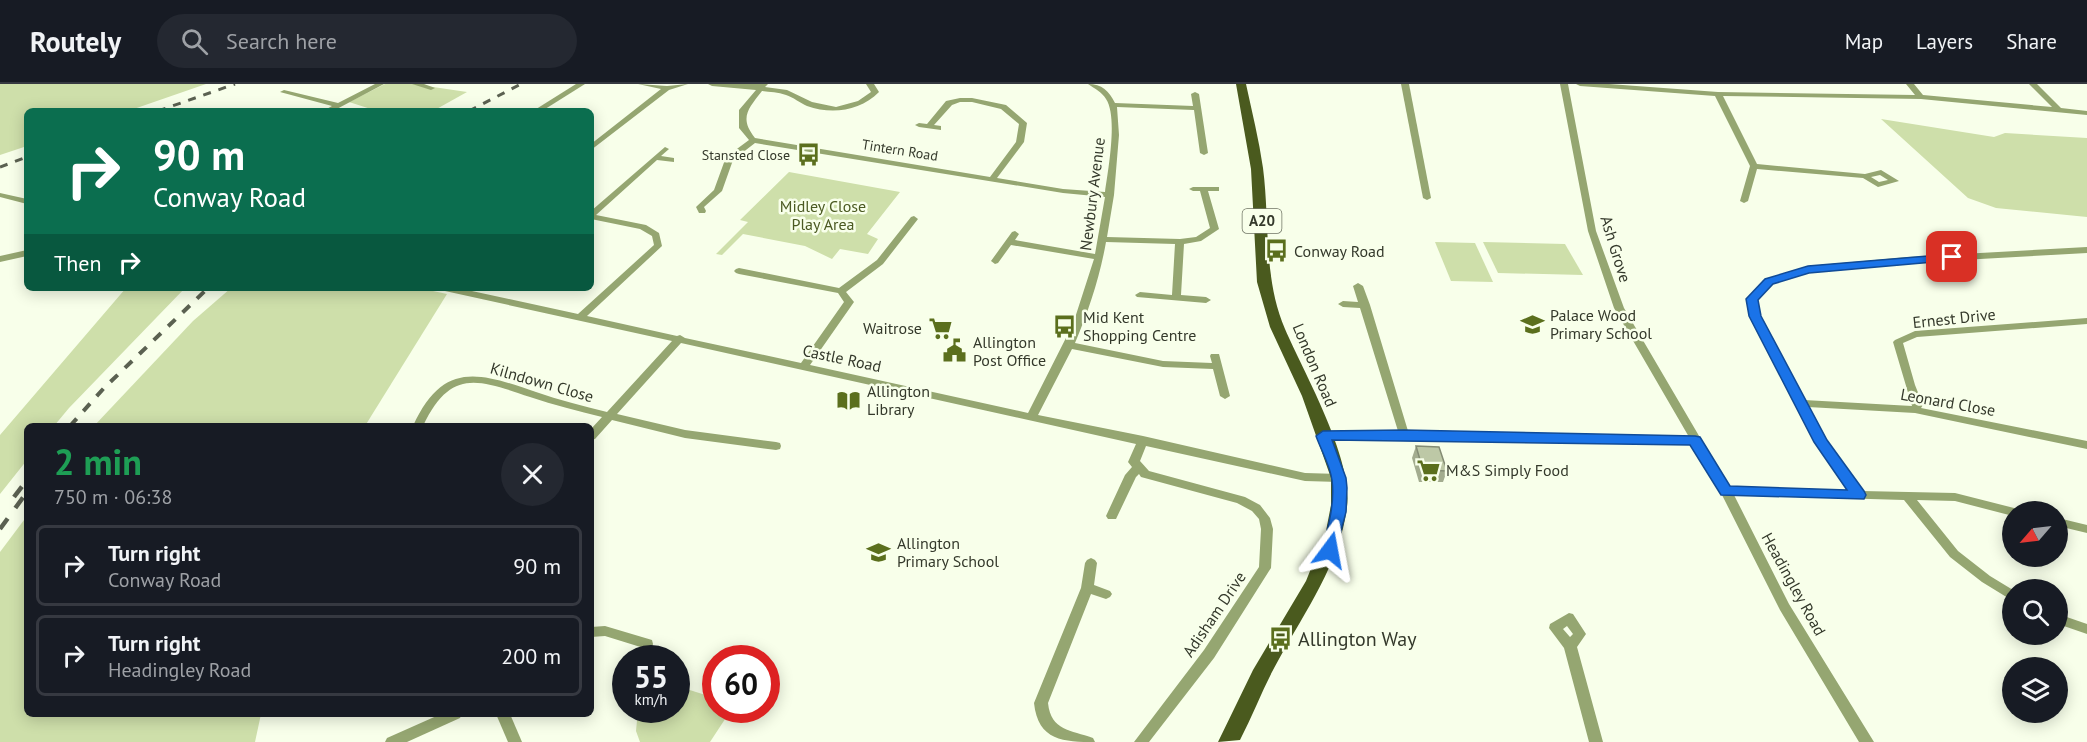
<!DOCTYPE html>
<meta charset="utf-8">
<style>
:root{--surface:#171b24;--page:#242831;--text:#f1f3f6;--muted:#9ea1a6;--line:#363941}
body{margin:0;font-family:"PT Sans",sans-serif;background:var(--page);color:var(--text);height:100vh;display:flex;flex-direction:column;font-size:22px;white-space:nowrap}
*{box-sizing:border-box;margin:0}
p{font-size:20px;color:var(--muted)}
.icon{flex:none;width:33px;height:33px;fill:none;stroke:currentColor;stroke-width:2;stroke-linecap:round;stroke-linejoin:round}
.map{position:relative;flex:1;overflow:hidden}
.drawer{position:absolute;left:24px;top:339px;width:570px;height:294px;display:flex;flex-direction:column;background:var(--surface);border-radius:9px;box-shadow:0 3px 15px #0003}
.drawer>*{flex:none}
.top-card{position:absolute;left:24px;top:24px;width:570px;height:183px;border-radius:9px;box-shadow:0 3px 15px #0003;background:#0b6e4f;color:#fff;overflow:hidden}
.needle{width:39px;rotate:242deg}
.fabs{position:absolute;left:2002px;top:417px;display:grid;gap:12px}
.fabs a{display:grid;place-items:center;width:66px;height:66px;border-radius:50%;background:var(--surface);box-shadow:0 3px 15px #0003;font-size:30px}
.speed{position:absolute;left:612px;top:561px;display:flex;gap:12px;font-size:30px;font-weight:700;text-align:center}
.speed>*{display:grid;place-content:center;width:78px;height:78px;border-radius:50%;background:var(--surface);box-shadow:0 3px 15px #0003;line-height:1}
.speed small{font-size:15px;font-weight:400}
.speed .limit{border:9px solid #d22;background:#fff;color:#111}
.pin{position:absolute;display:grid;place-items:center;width:51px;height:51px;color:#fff;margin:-26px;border-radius:12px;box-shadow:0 3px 9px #0006}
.me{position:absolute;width:66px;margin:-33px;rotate:13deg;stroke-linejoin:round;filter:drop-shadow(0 0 4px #0008)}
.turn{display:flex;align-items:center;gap:21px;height:126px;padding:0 30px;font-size:27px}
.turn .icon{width:78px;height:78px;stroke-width:2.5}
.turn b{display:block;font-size:42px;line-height:51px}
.then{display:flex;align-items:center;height:57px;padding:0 30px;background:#0003;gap:12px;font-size:22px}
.round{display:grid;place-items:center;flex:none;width:63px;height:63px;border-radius:32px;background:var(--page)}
.summary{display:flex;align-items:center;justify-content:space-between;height:102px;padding:0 30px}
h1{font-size:36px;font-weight:800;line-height:45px;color:#1e9e55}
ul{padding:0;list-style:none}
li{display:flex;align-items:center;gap:18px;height:81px;margin:0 12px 9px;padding:0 18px;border:3px solid var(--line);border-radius:9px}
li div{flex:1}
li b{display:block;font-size:22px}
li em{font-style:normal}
header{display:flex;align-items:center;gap:36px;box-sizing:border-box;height:84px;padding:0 30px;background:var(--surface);border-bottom:2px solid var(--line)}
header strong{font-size:28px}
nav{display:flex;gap:33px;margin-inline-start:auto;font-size:21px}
.search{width:420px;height:54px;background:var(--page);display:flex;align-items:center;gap:15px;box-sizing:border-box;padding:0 21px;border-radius:33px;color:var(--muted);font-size:22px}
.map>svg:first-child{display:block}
.green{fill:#cedfaa}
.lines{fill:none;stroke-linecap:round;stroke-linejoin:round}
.street{fill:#95a671;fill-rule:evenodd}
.primary{fill:#4a5a1e;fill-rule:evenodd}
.rail-far2{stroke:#5b6151;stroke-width:3;stroke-dasharray:8 8;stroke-linecap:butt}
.rail-far1{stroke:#5b6151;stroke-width:4;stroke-dasharray:10 10;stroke-linecap:butt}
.rail{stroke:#5b6151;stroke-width:4.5;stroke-dasharray:13 13;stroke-linecap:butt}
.wall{fill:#a3ac8f}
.building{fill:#bdc8a6;stroke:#848c74;stroke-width:1.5}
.route{fill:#1a73e8;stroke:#114b97;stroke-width:1.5}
.labels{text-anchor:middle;stroke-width:5;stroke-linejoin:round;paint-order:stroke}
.far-street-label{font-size:14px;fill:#34392b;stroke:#f8ffea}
.far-poi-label{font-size:14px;fill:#34392b;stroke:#f8ffea;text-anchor:end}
.shield{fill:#f8ffea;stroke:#6f7464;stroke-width:1.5}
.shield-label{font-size:15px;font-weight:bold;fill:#34392b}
.street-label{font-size:16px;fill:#34392b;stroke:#f8ffea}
.park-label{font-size:16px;fill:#4b5a22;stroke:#f8ffea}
.poi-label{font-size:16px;fill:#34392b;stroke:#f8ffea;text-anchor:start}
.near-poi-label{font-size:20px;fill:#34392b;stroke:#f8ffea;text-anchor:start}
</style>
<header>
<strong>Routely</strong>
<div class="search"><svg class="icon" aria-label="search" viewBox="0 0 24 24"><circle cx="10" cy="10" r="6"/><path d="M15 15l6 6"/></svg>Search here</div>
<nav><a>Map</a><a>Layers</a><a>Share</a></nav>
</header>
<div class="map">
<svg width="2087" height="658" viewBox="0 0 2087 658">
<rect width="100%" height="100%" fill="#f8ffea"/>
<g class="green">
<path d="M0,0h206l-78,27h-101v35l-27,9z"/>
<path d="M385,0h28l54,8 -34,19h-56l-28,-9z"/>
<path d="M1881,35l113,18 11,-4 82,5v79l-91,-9 -28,-10z"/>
<path d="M789,88l111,20 -33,42 11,5 -10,15 -28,-5 -8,10 -27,-13 -62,-12 -21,21 -6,-1 32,-32 -8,-2z"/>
<path d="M1435,158l40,1 18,39 -42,-1z"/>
<path d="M1483,158l82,2 18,31 -85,-2z"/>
<path d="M126,204h59l-116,120 -15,18h-27v34l-27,34v-59z"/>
<path d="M231,204h188l28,6 -82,132h-271l99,-105z"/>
<path d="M27,432v198h234l-6,28h-255v-190z"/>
<path d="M677,602l38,12 1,12h15l-21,32h-70l-4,-11 2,-21h38z"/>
</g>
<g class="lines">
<g class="street">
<path d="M375,0h9l-51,27h-10l9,-5 -52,-14 4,-2 54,13z"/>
<path d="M412,0h12l11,4 -4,2z"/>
<path d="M576,0h9l-43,27h-9z"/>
<path d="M638,0l29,2 21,-2 -19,6 -78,60v-6l70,-55z"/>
<path d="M708,0h60l-3,3 22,3 25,12 24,5 22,-6 13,-9 -5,-8h8l5,8c-19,19 -47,23 -72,14 -7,-3 -14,-9 -21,-11 -8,-3 -16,-3 -24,-4 -14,18 -23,27 -7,47l235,39 26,-35 3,-18 -18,-15 -29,-7h-12l-8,3 -18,20 7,1v4l-22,-3 -4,-2 4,-2 8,1 19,-23 14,-3h12l34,7 21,18 -3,19 -27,36 66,11 42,3c3,-22 13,-75 1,-93 -4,-7 -11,-10 -18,-15 14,0 21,7 27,19l78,3 -2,-12 4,-2 4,2 9,59 -4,2 -4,-2 -6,-43 -77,-3 2,28 -5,60 -7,42 73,2 16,-2 14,-9 -10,-37h-7l-4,-2 4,-2h26v4h-11l11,38 -18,12 -17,3 -3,51 25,2 5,3 -5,3 -69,-6 -2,-2 5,-3 32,3 3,-51 -69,-2c-6,34 -17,68 -31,101l88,18 49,2 -2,-7 1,-2h8l11,42 -5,3 -5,-3 -7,-27 -50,-2 -91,-18 -34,66 105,21 162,37 34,1 4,1 2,3 -2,3 -4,1 -34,-1 -159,-35 -6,15 9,10 96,26 15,8 10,13 3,11 -2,39 -2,3 -55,87 -65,84h-15l70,-92 55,-83 2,-38 -2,-10 -7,-8 -15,-8 -96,-26 -2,-3 -3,3 -20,42h-8l-2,-3 19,-41 7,-8 -4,-5 8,-18 -455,-101 -64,71 68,16 91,12 4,1 1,3 -1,3 -4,1 -91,-12 -73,-18 -17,19 -4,1v-11l11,-12c-24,-6 -48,-12 -72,-20 -51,-17 -79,-30 -107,29h-10c30,-65 65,-54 123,-34 23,8 47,14 71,20l65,-71 -227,-50 -5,-3h18l120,26 76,-69 -2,-9 -12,-7 -49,-10v-8l74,-64 4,2 -8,7 13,2v4l-17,-2 -61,55 50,10 13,8 3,13 -75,70 90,20 3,-1 5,3 116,25 43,-61 -6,-9 -99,-19 -3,-1 -2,-2 2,-2 3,-1 100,20 38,-28 34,-43 3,-1 4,3 -35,45 -37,28 8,10 -44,63 218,48 45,-89 21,-65 -83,-14 -13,18 -3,1 -4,-3 21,-29 3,-1 4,3 -4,6 80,14 10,-57 -42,-4 -308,-50 -22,17 -11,31 -18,16 2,4 -1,2h-6l-3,-6 18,-17 12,-33 23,-17 -10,-12v-18l17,-20 -44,-4z"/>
<path d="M1401,0h8l22,114 -4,2 -4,-2z"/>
<path d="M1560,0h8l28,147 28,77 105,179 121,3 -34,-48 -66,-126 -3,-17 19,-19 42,-14 100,-9 179,-10v6l-179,10 -99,9 -37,12 -15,16 3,16 44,84 108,6 -19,-64 2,-2 20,-9 172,-13v6l-170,13 -14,6 12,42 8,20 -2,3 166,33v8l-172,-36 -107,-6 18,34 36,50 93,2 63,16 1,3h-6v4l-58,-15 -38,-1 41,51 32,25 23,14v11l-31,-19 -32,-25 -46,-57 -170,-5 55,109 85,138h-15l-79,-132 -60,-119 -27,-46 -289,-6 -81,1 -5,-4 5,-4 75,-1 -38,-123 -17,-1 -5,-3 5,-3 15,1 -5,-16 5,-3 5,3 7,19 38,126 281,6 -75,-129 -26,-77z"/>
<path d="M1576,0h33l109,8 197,3 -9,-11h8l9,11 129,12 -23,-23h8l24,24 26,3v4l-166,-16 -198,-3 34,68 108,10 16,-4 18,11 -21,6 -15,-9 -106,-9 -9,32 -4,2 -4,-2 10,-35 -35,-70 -135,-10zM1880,91l8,5 -9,2 -8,-5z"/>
<path d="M0,109l27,6v5l-27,-7z"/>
<path d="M27,166v6l-27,6v-6z"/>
<path d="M2058,434l29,7v8l-29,-7z"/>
<path d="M1091,474l4,2 2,3 -3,22 16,6 2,3 -2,3 -4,2 -15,-5 -43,109c3,28 23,27 45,35l2,4c-31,0 -57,-1 -61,-39l47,-115 4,-25 2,-3z"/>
<path d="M1569,529l4,1 13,20 -9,13 26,95h-14l-25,-94 -15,-20 1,-4zM1567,542l6,8 -3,3 -7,-8z"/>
<path d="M2058,530l29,10v10l-29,-10z"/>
<path d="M605,542l47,14 1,4 -1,4 -5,1 -42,-13 -14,1v-10z"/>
<path d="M441,630h21l-2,4 -53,24h-22l2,-4z"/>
<path d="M496,630h14l12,28h-14z"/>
</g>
<path class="primary" d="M1236,0h10c6,28 13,56 17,84 7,54 0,110 22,161 20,46 68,129 62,178 -7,56 -41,103 -68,152 -15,26 -25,54 -39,81l-22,2 35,-72 53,-89 20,-50 5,-26v-27l-29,-82 -32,-69 -13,-45 -6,-113z"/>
<g class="rail-far2">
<path d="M158,27l77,-27"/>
<path d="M469,27l52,-27"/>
<path d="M0,83l27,-10"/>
</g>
<path class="rail-far1" d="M70,342l34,-38 104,-100"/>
<g class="rail">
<path d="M14,413l13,-17"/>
<path d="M0,445l27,-37"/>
</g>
</g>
<path class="wall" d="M1416,362l31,25 -4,11h-24l-7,-24z"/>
<path class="building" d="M1416,362l23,1 8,24 -24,-1z"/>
<path class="route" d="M1952,170l6,3 -2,3 -147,13 -36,11 -15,16 3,16 66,124 37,51 2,4 -2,4 -143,-4 -31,-50 -358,-5 14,38 1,10 -1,24 -11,42h-11l-2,-4c6,-22 13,-46 10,-70 -2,-15 -11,-30 -16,-44l7,-5 81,-1 291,6 5,1 30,49 117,4 -33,-48 -65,-126 -3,-17 19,-20 43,-13z"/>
<defs>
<symbol id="bus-bare" viewBox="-9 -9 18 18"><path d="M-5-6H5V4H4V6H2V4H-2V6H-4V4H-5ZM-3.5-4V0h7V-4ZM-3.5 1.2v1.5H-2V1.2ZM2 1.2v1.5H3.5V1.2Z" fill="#5b6f1d" stroke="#f8ffea" stroke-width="2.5" paint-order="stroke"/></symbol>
<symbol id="school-bare" viewBox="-9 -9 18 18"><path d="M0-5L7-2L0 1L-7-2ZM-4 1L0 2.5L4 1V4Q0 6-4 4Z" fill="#5b6f1d" stroke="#f8ffea" stroke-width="2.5" paint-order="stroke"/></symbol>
<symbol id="supermarket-bare" viewBox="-9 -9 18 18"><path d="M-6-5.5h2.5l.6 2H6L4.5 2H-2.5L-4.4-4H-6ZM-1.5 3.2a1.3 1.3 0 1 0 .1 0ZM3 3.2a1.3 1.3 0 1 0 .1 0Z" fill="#5b6f1d" stroke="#f8ffea" stroke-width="2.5" paint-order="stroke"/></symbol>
<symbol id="civic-bare" viewBox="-9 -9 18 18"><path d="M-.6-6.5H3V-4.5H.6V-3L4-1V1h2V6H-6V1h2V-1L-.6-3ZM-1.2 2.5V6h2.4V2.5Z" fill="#5b6f1d" stroke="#f8ffea" stroke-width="2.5" paint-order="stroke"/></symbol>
<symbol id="library-bare" viewBox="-9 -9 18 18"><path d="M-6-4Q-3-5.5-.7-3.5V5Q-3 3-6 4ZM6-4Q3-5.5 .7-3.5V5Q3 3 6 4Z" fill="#5b6f1d" stroke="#f8ffea" stroke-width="2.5" paint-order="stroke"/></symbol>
</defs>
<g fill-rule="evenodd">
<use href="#bus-bare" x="792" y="54" width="33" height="33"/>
<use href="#bus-bare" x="1260" y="150" width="33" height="33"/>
<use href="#school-bare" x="1516" y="224" width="33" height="33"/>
<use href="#bus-bare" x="1048" y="226" width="33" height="33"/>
<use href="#supermarket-bare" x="924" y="228" width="33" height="33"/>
<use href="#civic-bare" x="938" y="250" width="33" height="33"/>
<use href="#library-bare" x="832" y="300" width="33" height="33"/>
<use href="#supermarket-bare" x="1412" y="370" width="33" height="33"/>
<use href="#school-bare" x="862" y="452" width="33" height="33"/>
<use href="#bus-bare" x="1264" y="538" width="33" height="33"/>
</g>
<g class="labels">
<g class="far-street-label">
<text transform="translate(900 66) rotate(9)" y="5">Tintern Road</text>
</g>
<g class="far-poi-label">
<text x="790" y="76">Stansted Close</text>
</g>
<rect class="shield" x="1242.5" y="125" width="39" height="24" rx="4.5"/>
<g class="shield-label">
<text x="1262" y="142">A20</text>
</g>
<g class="street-label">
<text transform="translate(1092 110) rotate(-83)" y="6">Newbury Avenue</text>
<text transform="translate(1616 165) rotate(73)" y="6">Ash Grove</text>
<text transform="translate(1954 234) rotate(-6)" y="6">Ernest Drive</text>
<text transform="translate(842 274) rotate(12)" y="6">Castle Road</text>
<text transform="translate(1315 281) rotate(67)" y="6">London Road</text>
<text transform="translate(542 298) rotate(16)" y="6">Kilndown Close</text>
<text transform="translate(1948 318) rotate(10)" y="6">Leonard Close</text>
<text transform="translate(1794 500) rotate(61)" y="6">Headingley Road</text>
<text transform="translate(1214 530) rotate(-56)" y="6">Adisham Drive</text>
</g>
<g class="park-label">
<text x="823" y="128">Midley Close<tspan x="823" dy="18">Play Area</tspan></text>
</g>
<g class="poi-label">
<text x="1294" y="173">Conway Road</text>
<text x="1550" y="237">Palace Wood<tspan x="1550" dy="18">Primary School</tspan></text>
<text x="1083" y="239">Mid Kent<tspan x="1083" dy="18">Shopping Centre</tspan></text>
<text x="922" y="250" text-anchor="end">Waitrose</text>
<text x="973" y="264">Allington<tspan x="973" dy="18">Post Office</tspan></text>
<text x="867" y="313">Allington<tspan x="867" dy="18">Library</tspan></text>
<text x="1446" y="392">M&amp;S Simply Food</text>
<text x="897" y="465">Allington<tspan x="897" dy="18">Primary School</tspan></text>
</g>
<g class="near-poi-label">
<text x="1298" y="562">Allington Way</text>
</g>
</g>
</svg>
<div class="fabs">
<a><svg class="needle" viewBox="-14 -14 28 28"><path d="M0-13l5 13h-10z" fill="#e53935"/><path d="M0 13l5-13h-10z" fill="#9ea1a6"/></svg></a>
<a><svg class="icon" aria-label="search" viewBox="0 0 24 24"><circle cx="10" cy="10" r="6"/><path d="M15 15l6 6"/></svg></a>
<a><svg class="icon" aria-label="layers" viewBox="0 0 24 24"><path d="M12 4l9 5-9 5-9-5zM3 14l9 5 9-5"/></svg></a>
</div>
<div class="speed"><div>55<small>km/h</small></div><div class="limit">60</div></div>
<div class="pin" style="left:1952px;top:173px;background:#d93025"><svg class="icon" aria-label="arrive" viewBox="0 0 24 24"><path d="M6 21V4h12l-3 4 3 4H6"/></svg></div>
<svg class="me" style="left:1330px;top:466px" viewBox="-20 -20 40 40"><path d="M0-17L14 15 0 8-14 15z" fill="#1a73e8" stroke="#fff" stroke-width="4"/></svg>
<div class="top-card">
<div class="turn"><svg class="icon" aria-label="right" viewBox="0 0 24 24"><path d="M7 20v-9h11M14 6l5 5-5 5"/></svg><div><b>90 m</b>Conway Road</div></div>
<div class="then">Then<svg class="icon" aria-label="right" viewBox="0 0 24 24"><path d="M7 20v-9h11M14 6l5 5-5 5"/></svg></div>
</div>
<section class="drawer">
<div class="summary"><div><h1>2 min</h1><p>750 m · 06:38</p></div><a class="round"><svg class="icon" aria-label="close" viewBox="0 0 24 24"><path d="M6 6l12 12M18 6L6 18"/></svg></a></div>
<ul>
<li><svg class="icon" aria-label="right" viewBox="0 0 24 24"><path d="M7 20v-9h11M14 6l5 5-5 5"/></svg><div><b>Turn right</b><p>Conway Road</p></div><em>90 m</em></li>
<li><svg class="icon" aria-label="right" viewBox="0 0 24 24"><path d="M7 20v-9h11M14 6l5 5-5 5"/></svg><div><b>Turn right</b><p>Headingley Road</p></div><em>200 m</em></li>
</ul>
</section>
</div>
